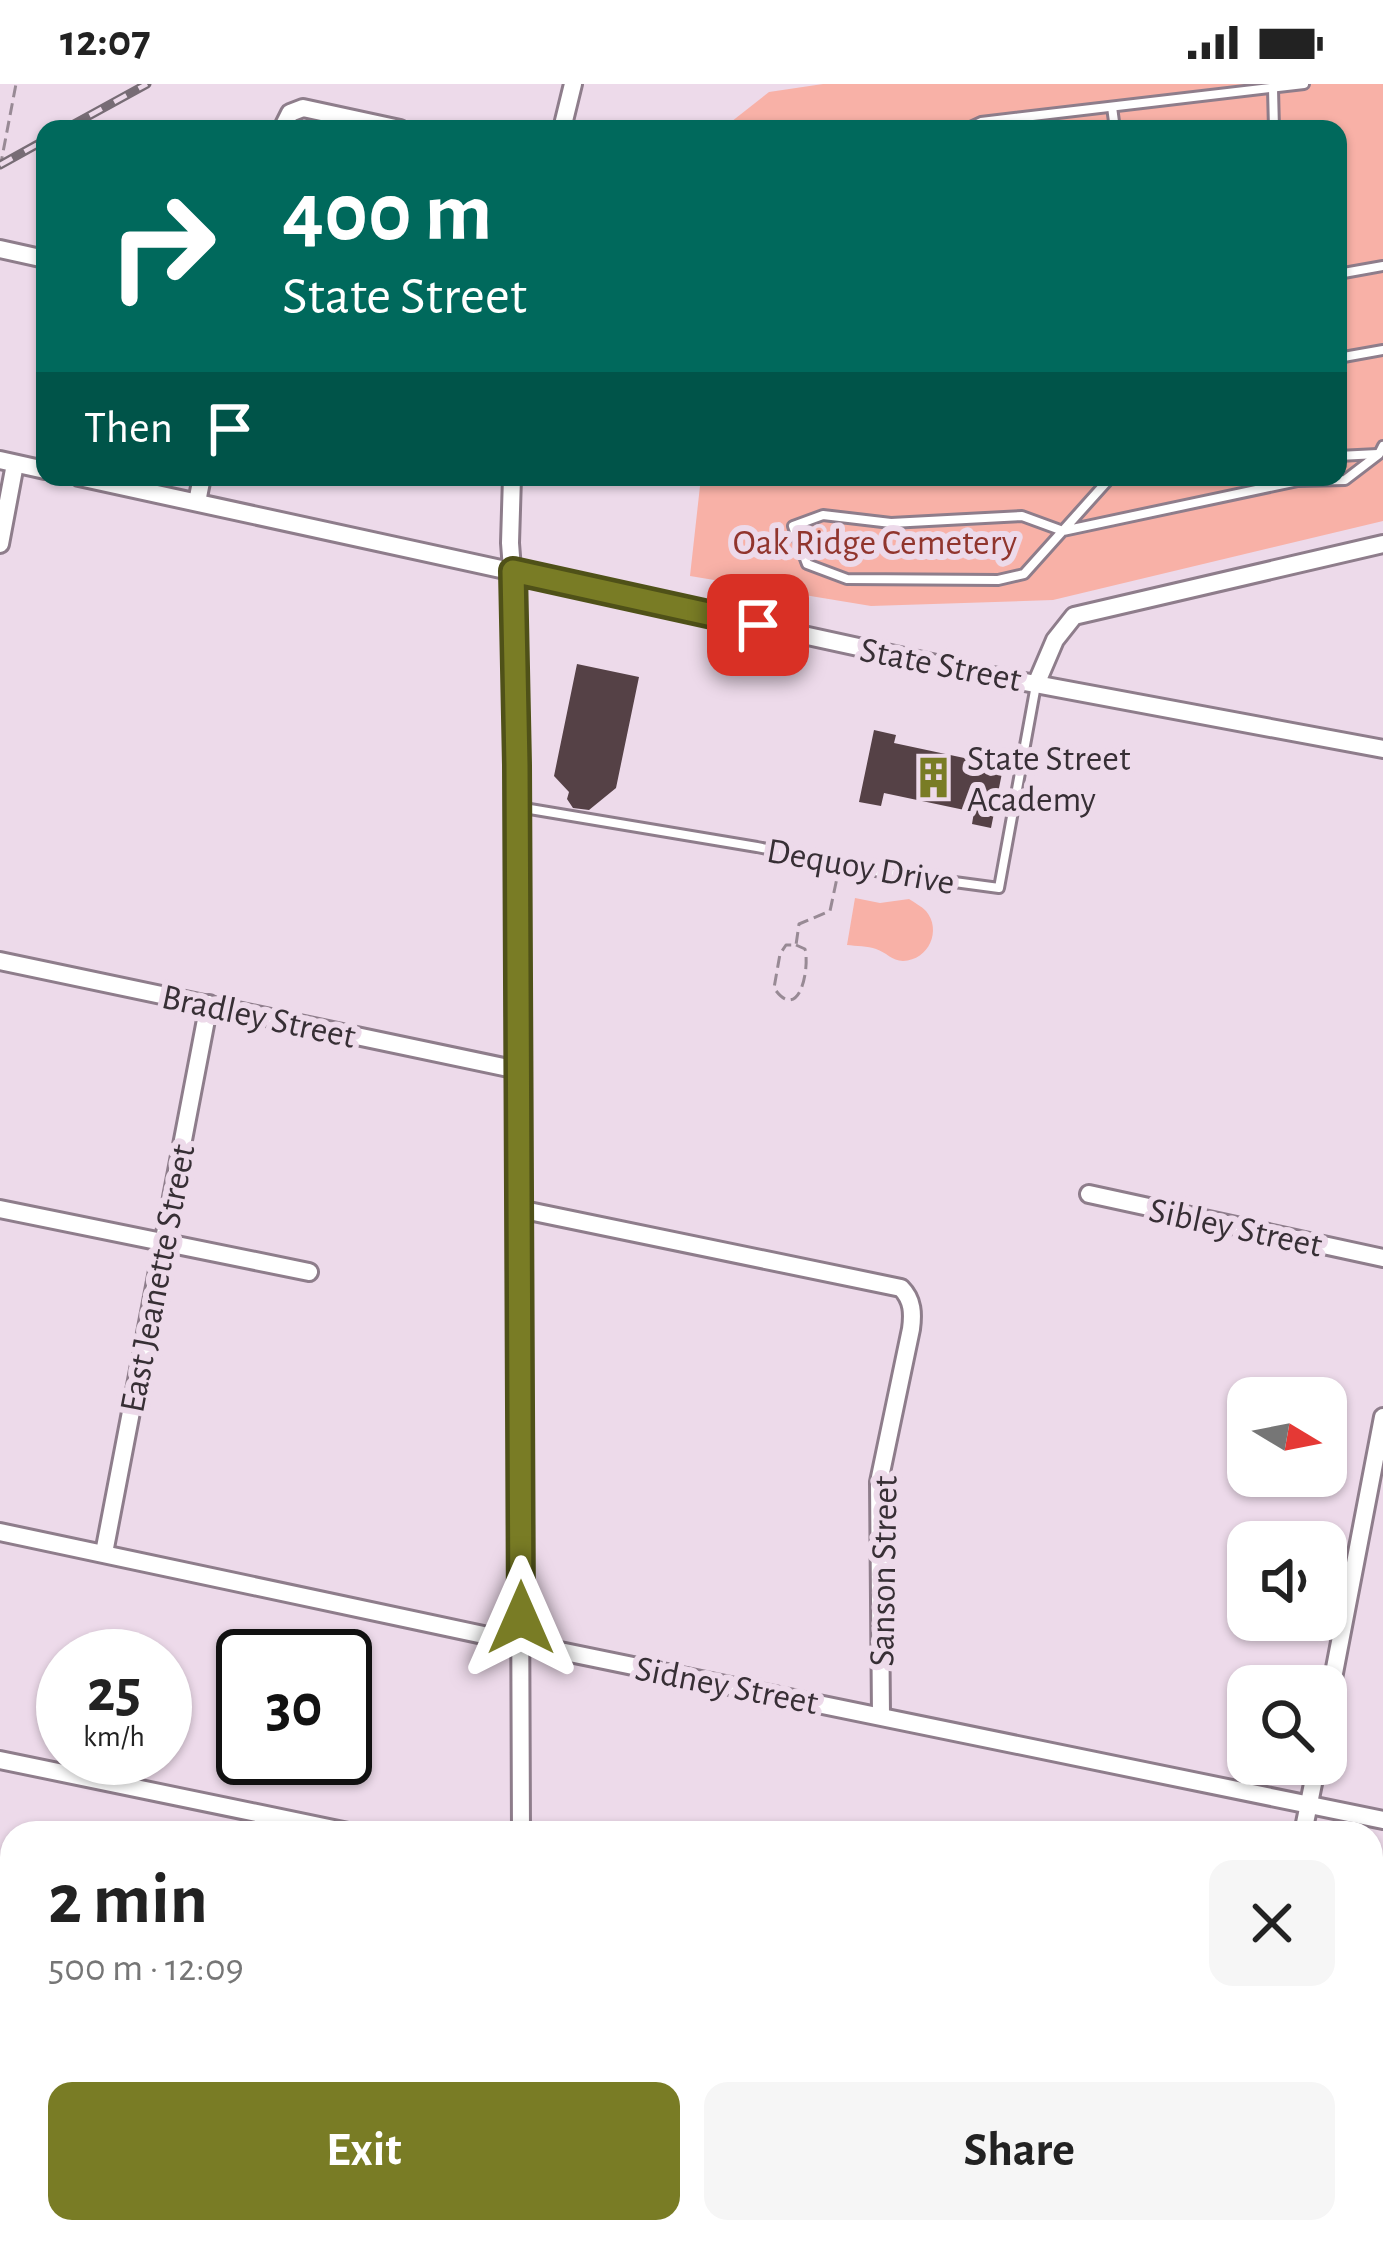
<!DOCTYPE html>
<meta charset="utf-8">
<style>
:root{--surface:#fff;--page:#f6f6f6;--text:#222;--muted:#767676;--accent:#797c25}
body{margin:0;font-family:"Alegreya Sans",sans-serif;background:var(--page);color:var(--text);height:100vh;display:flex;flex-direction:column;font-size:45px;white-space:nowrap}
*{box-sizing:border-box;margin:0}
p{font-size:39px;color:var(--muted)}
.icon{flex:none;width:66px;height:66px;fill:none;stroke:currentColor;stroke-width:2;stroke-linecap:round;stroke-linejoin:round}
.map{position:relative;flex:1;overflow:hidden}
.details{position:absolute;left:0px;top:1737px;width:1383px;height:423px;display:flex;flex-direction:column;background:var(--surface);border-radius:36px 36px 0 0;box-shadow:0 3px 9px #0004}
.details>*{flex:none}
.hud{position:absolute;left:36px;top:36px;width:1311px;height:366px;border-radius:24px;box-shadow:0 3px 9px #0004;background:#00695c;color:#fff;overflow:hidden}
.needle{width:78px;rotate:100deg}
.buttons{position:absolute;left:1227px;top:1293px;display:grid;gap:24px}
.buttons a{display:grid;place-items:center;width:120px;height:120px;border-radius:24px;background:var(--surface);box-shadow:0 3px 9px #0004;font-size:60px}
.speed{position:absolute;left:36px;top:1545px;display:flex;gap:24px;font-size:60px;font-weight:700;text-align:center}
.speed>*{display:grid;place-content:center;width:156px;height:156px;border-radius:50%;background:var(--surface);box-shadow:0 3px 9px #0004;line-height:1}
.speed small{font-size:30px;font-weight:400}
.speed .limit{border:6px solid #111;border-radius:18px;background:#fff;color:#111}
.pin{position:absolute;display:grid;place-items:center;width:102px;height:102px;color:#fff;margin:-51px;border-radius:24px;box-shadow:0 6px 18px #0006}
.me{position:absolute;width:132px;margin:-66px;rotate:0deg;stroke-linejoin:round;filter:drop-shadow(0 0 9px #0008)}
.turn{display:flex;align-items:center;gap:42px;height:252px;padding:0 48px;font-size:54px}
.turn .icon{width:156px;height:156px;stroke-width:2.5}
.turn b{display:block;font-size:84px;line-height:102px}
.then{display:flex;align-items:center;height:114px;padding:0 48px;background:#0003;gap:24px;font-size:45px}
.round{display:grid;place-items:center;flex:none;width:126px;height:126px;border-radius:24px;background:var(--page)}
.headline{display:flex;align-items:center;justify-content:space-between;height:204px;padding:0 48px}
h1{font-size:72px;font-weight:600;line-height:90px}
.action{display:flex;gap:24px;margin-top:auto;padding:24px 48px}
.action a{flex:1;height:138px;border-radius:24px;background:var(--accent);color:#fff;font-size:48px;font-weight:600;line-height:138px;text-align:center}
.action a+a{background:var(--page);color:var(--text)}
.status{display:flex;justify-content:space-between;align-items:center;height:84px;padding:0 60px;background:var(--surface);direction:ltr}
.status svg{height:33px;fill:currentColor}
.map>svg:first-child{display:block}
.green{fill:#f8b1a7}
.building{fill:#554146}
.lines{fill:none;stroke-linecap:round;stroke-linejoin:round}
.lane-casing{stroke:#8e7d8b;stroke-width:14}
.street-casing{stroke:#8e7d8b;stroke-width:22}
.path{stroke:#988a95;stroke-width:3;stroke-dasharray:12 6;stroke-linecap:butt}
.lane{stroke:#fff;stroke-width:8}
.street{stroke:#fff;stroke-width:16}
.rail-casing{stroke:#776c75;stroke-width:9}
.rail{stroke:#eddaea;stroke-width:4.5;stroke-dasharray:14;stroke-linecap:butt}
.route-casing{stroke:#4f5118;stroke-width:30}
.route{stroke:#797c25;stroke-width:21}
.labels{text-anchor:middle;stroke-width:12;stroke-linejoin:round;paint-order:stroke}
.park-label{font-size:36px;fill:#91352d;stroke:#eddaea}
.street-label{font-size:36px;fill:#372f35;stroke:#eddaea}
.poi-label{font-size:36px;fill:#372f35;stroke:#eddaea;text-anchor:start}
</style>
<div class="status"><b>12:07</b><svg viewBox="0 0 49 12"><path d="M0 12V9h3v3zM5 12V6h3v6zM10 12V3h3v9zM15 12V0h3v12zM26 1h20v11H26zM47 4h2v5h-2z"/></svg></div>
<div class="map">
<svg width="1383" height="2158" viewBox="0 0 1383 2158">
<rect width="100%" height="100%" fill="#eddaea"/>
<g class="green">
<path d="M823,0h560v437l-330,79 -182,6 -181,-30 11,-99h637v-348h-616l47,-37z"/>
<path d="M855,814l25,5 29,-4c6,4 12,7 17,12 16,19 3,49 -23,50 -11,0 -17,-9 -27,-12 -8,-3 -20,-3 -29,-4z"/>
</g>
<g class="building">
<path d="M577,580l62,13 -23,111 -27,22 -16,-2 -6,-9 2,-7 -15,-16z"/>
<path d="M874,646l22,5 -2,8 89,19 2,-8 20,4 -14,70 -19,-4 2,-12 -90,-19 -3,13 -22,-4z"/>
</g>
<g class="lines">
<defs>
<g id="lane">
<path d="M1273,5l1,40"/>
<path d="M1112,23l3,22"/>
<path d="M966,45l15,-7 323,-38"/>
<path d="M1338,190l45,-8"/>
<path d="M1338,274l45,-8"/>
<path d="M1338,372l40,-2"/>
<path d="M1111,393l-87,97 -26,6 -151,-1 -40,-15 -14,-38 30,-11 68,8 131,-7 41,15 235,-50 47,-1 34,-26 4,-8"/>
<path d="M518,723l239,40 123,25 119,16 37,-203"/>
</g>
<g id="street">
<path d="M282,45l8,-16 13,-5 97,21"/>
<path d="M562,45l11,-45"/>
<path d="M0,165l45,10"/>
<path d="M0,376l45,10"/>
<path d="M79,393l903,197 401,75"/>
<path d="M512,393l-2,66 4,52 3,212 4,1026"/>
<path d="M197,418l5,-25"/>
<path d="M0,460l15,-80"/>
<path d="M1037,598l18,-42 19,-24 309,-72"/>
<path d="M0,877l518,109"/>
<path d="M1089,1110l294,64"/>
<path d="M0,1125l309,63"/>
<path d="M519,1125l382,79c12,12 12,26 10,41l-32,153 2,234"/>
<path d="M0,1448l521,111 862,177"/>
<path d="M104,1469l105,-549"/>
<path d="M1326,1631l57,-298"/>
<path d="M0,1676l353,73"/>
<path d="M1303,1749l14,-69"/>
<path d="M0,1888l12,3"/>
<path d="M0,2104l12,2"/>
<path d="M296,2148v10"/>
<path d="M1163,2148l48,10"/>
<path d="M525,2158v-10"/>
</g>
</defs>
<use href="#lane" class="lane-casing"/>
<use href="#street" class="street-casing"/>
<g class="path">
<path d="M0,84l16,-84"/>
<path d="M796,861l9,4c5,20 -6,75 -31,39l6,-34 6,-9h10l3,-21 31,-13 7,-33"/>
<path d="M815,2148v10"/>
</g>
<use href="#lane" class="lane"/>
<use href="#street" class="street"/>
<defs>
<g id="rail">
<path d="M65,45l82,-45"/>
<path d="M0,81l45,-25"/>
</g>
</defs>
<use href="#rail" class="rail-casing"/>
<use href="#rail" class="rail"/>
</g>
<g class="lines">
<defs>
<path id="route" d="M521,1534l-4,-853 -4,-194 245,54"/>
</defs>
<use href="#route" class="route-casing"/>
<use href="#route" class="route"/>
</g>
<defs>
<symbol id="building-bare" viewBox="-9 -9 18 18"><path d="M-4-6H4V6H1V3H-1V6H-4ZM-2.5-4.3h1.7v1.8h-1.7ZM.8-4.3h1.7v1.8H.8ZM-2.5-1h1.7V.8h-1.7ZM.8-1h1.7V.8H.8Z" fill="#797c25" stroke="#eddaea" stroke-width="2.5" paint-order="stroke"/></symbol>
</defs>
<g fill-rule="evenodd">
<use href="#building-bare" x="904" y="664" width="59" height="59"/>
</g>
<g class="labels">
<g class="park-label">
<text x="875" y="470">Oak Ridge Cemetery</text>
</g>
<g class="street-label">
<text transform="translate(941 579) rotate(11)" y="13">State Street</text>
<text transform="translate(861 781) rotate(10)" y="13">Dequoy Drive</text>
<text transform="translate(259 931) rotate(12)" y="13">Bradley Street</text>
<text transform="translate(1236 1142) rotate(12)" y="13">Sibley Street</text>
<text transform="translate(156 1194) rotate(-79)" y="13">East Jeanette Street</text>
<text transform="translate(882 1487) rotate(-89)" y="13">Sanson Street</text>
<text transform="translate(727 1600) rotate(11)" y="13">Sidney Street</text>
</g>
<g class="poi-label">
<text x="967" y="686">State Street<tspan x="967" dy="41">Academy</tspan></text>
</g>
</g>
</svg>
<div class="buttons">
<a><svg class="needle" viewBox="-14 -14 28 28"><path d="M0-13l5 13h-10z" fill="#e53935"/><path d="M0 13l5-13h-10z" fill="#767676"/></svg></a>
<a><svg class="icon" aria-label="sound" viewBox="0 0 24 24"><path d="M4 9h4l5-4v14l-5-4H4zM17 9q2 3 0 6"/></svg></a>
<a><svg class="icon" aria-label="search" viewBox="0 0 24 24"><circle cx="10" cy="10" r="6"/><path d="M15 15l6 6"/></svg></a>
</div>
<div class="speed"><div>25<small>km/h</small></div><div class="limit">30</div></div>
<div class="pin" style="left:758px;top:541px;background:#d93025"><svg class="icon" aria-label="arrive" viewBox="0 0 24 24"><path d="M6 21V4h12l-3 4 3 4H6"/></svg></div>
<svg class="me" style="left:521px;top:1534px" viewBox="-20 -20 40 40"><path d="M0-17L14 15 0 8-14 15z" fill="#797c25" stroke="#fff" stroke-width="4"/></svg>
<div class="hud">
<div class="turn"><svg class="icon" aria-label="right" viewBox="0 0 24 24"><path d="M7 20v-9h11M14 6l5 5-5 5"/></svg><div><b>400 m</b>State Street</div></div>
<div class="then">Then<svg class="icon" aria-label="arrive" viewBox="0 0 24 24"><path d="M6 21V4h12l-3 4 3 4H6"/></svg></div>
</div>
<section class="details">
<div class="headline"><div><h1>2 min</h1><p>500 m · 12:09</p></div><a class="round"><svg class="icon" aria-label="close" viewBox="0 0 24 24"><path d="M6 6l12 12M18 6L6 18"/></svg></a></div>
<div class="action"><a>Exit</a><a>Share</a></div>
</section>
</div>
